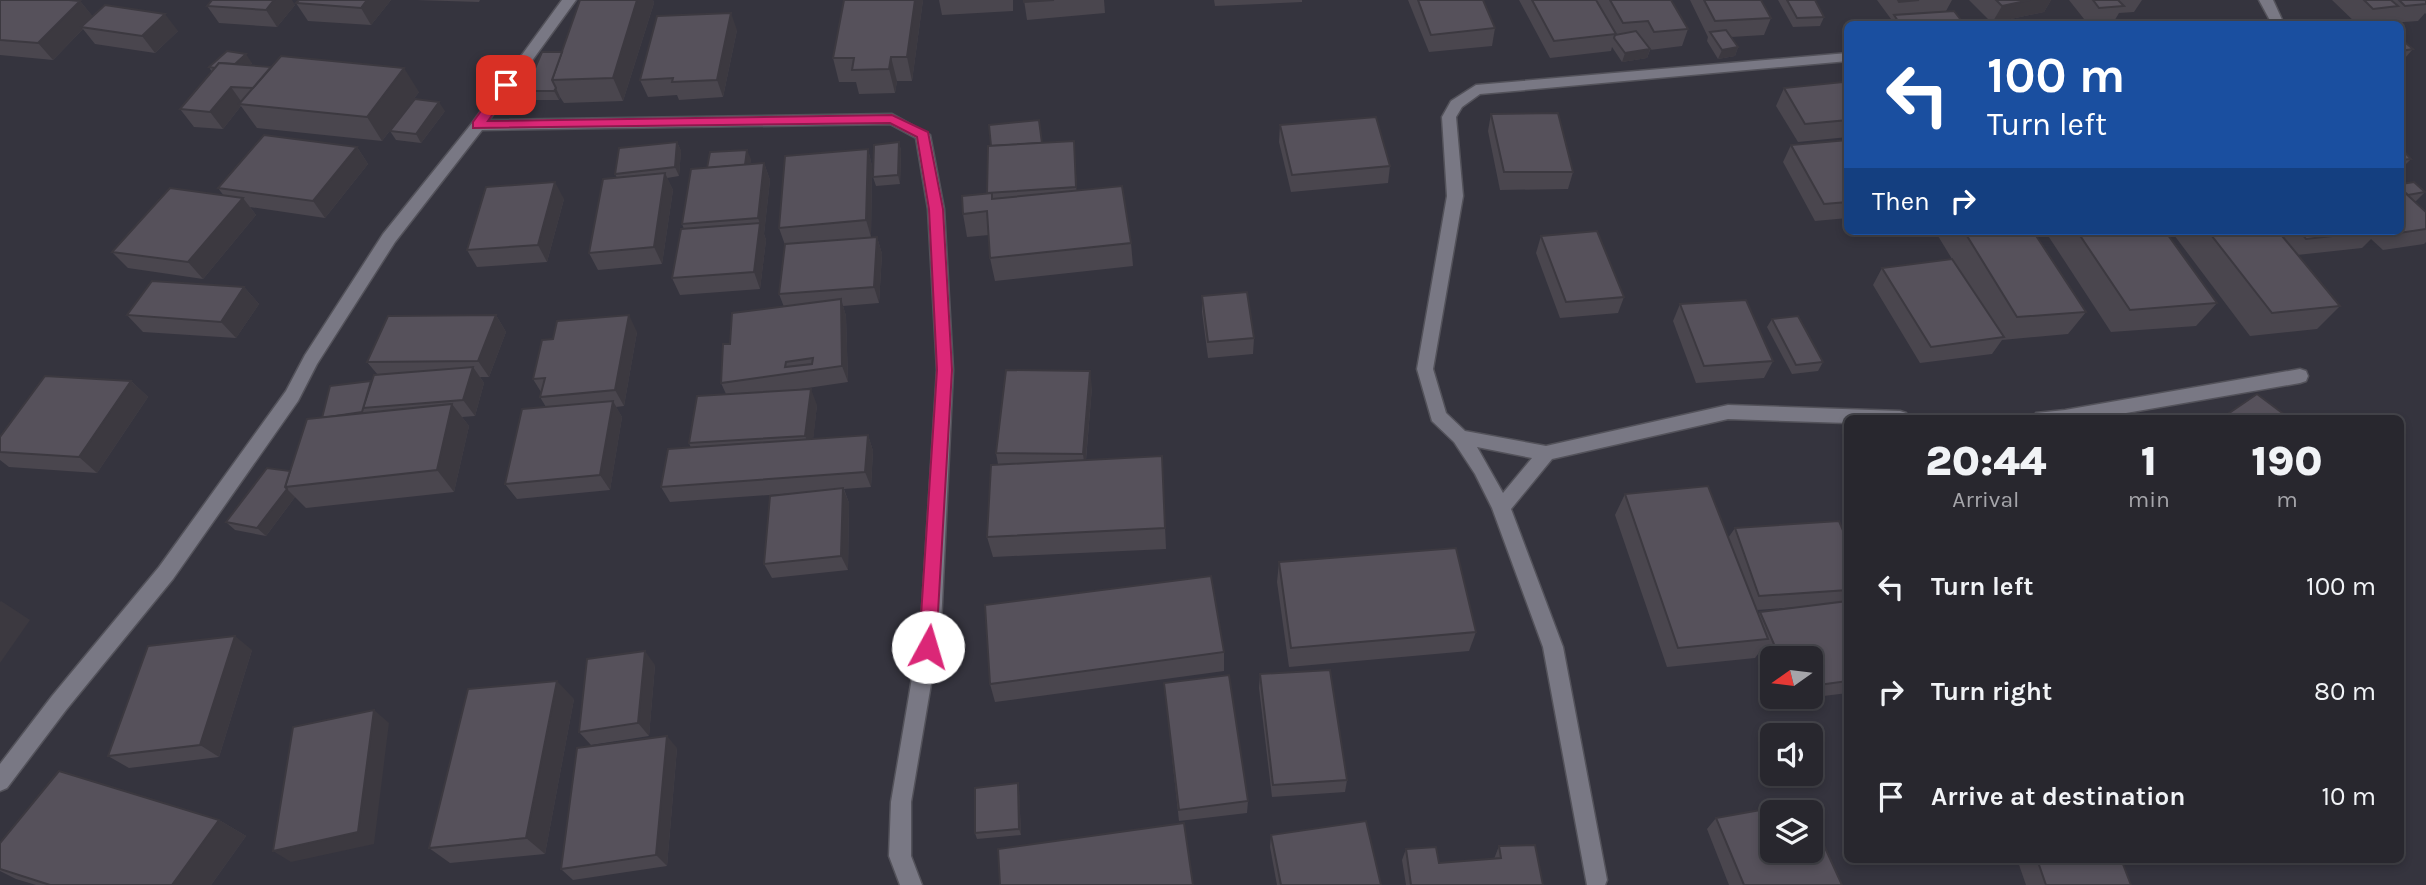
<!DOCTYPE html>
<style>
:root{--surface:#28272e;--page:#302f36;--text:#f1f3f6;--muted:#a5a5aa;--line:#44444a}
body{margin:0;font-family:Karla,sans-serif;background:var(--page);color:var(--text);height:100vh;display:flex;flex-direction:column;font-size:26px;white-space:nowrap}
*{box-sizing:border-box;margin:0}
p{font-size:23px;color:var(--muted)}
.icon{flex:none;width:38px;height:38px;fill:none;stroke:currentColor;stroke-width:2;stroke-linecap:round;stroke-linejoin:round}
.map{position:relative;flex:1;overflow:hidden}
.panel{position:absolute;left:1844px;top:415px;width:560px;height:448px;display:flex;flex-direction:column;background:var(--surface);border-radius:10px;box-shadow:0 4px 10px #0003,0 0 0 2px var(--line)}
.panel>*{flex:none}
.hud{position:absolute;left:1844px;top:21px;width:560px;height:214px;border-radius:10px;box-shadow:0 4px 10px #0003,0 0 0 2px var(--line);background:#1a4fa0;color:#fff;overflow:hidden}
.needle{width:46px;rotate:256deg}
.controls{position:absolute;left:1760px;top:646px;display:grid;gap:14px}
.controls a{display:grid;place-items:center;width:63px;height:63px;border-radius:10px;background:var(--surface);box-shadow:0 4px 10px #0003,0 0 0 2px var(--line);font-size:35px}
.pin{position:absolute;display:grid;place-items:center;width:60px;height:60px;color:#fff;margin:-30px;border-radius:14px;box-shadow:0 4px 10px #0006}
.me{position:absolute;width:77px;margin:-38px;rotate:6deg;stroke-linejoin:round;filter:drop-shadow(0 0 5px #0008)}
.turn{display:flex;align-items:center;gap:24px;height:147px;padding:0 28px;font-size:32px}
.turn .icon{width:91px;height:91px;stroke-width:2.5}
.turn b{display:block;font-size:49px;line-height:60px}
.then{display:flex;align-items:center;height:66px;padding:0 28px;background:#0003;gap:14px;font-size:26px}
.eta{display:flex;justify-content:space-evenly;align-items:center;height:119px;text-align:center}
.eta b{font-size:42px;font-weight:800;line-height:49px}
ul{padding:0;list-style:none}
li{display:flex;align-items:center;gap:21px;height:105px;padding:0 28px}
li div{flex:1}
li b{display:block;font-size:26px}
li em{font-style:normal}
.map>svg:first-child{display:block}
.lines{fill:none;stroke-linecap:round;stroke-linejoin:round}
.minor-casing{stroke:#53525a;stroke-width:3}
.minor{fill:#797884;fill-rule:evenodd}
.wall{fill:#4a464e;fill-rule:evenodd}
.shaded-wall{fill:#3c3940}
.building{fill:#56515b;stroke:#3c3940;stroke-width:2;fill-rule:evenodd}
.route{fill:#db2777;stroke:#8e194d;stroke-width:2}
</style>
<div class="map">
<svg width="2426" height="885" viewBox="0 0 2426 885">
<rect width="100%" height="100%" fill="#35343e"/>
<g class="lines">
<defs>
<g id="minor">
<path d="M562,0h14l-87,120 403,-6 38,21 14,74 9,161 -12,255 -30,177v54l11,29h-22l-11,-29 2,-54 30,-177 16,-255 -9,-161 -12,-71 -26,-14 -408,6 -87,112 -78,122 -19,37 -125,178 -107,131 -59,78 -7,3v-27l52,-68 107,-129 127,-176 19,-36 78,-121 90,-112z"/>
<path d="M2259,0h14l11,24h-12z"/>
<path d="M1848,53v8l-368,33 -18,13 -6,10 7,79 -30,173 13,44 19,18 81,15 182,-41 172,6 6,2 3,5h-61v5l-120,-4 -176,40 -41,50 52,138 44,233 -2,5h-18l-44,-238 -51,-139 -17,-34 -21,-32 -22,-21 -15,-52 30,-173 -5,-79 9,-16 25,-16zM1477,447l55,11 -29,35z"/>
<path d="M2300,369l6,2 2,5 -2,5 -6,2 -203,35h-64l3,-5 29,-3z"/>
</g>
</defs>
<use href="#minor" class="minor-casing"/>
<use href="#minor" class="minor"/>
</g>
<g class="wall">
<path d="M0,0l80,1 13,16 85,14 -23,22 -60,-9 -12,-15 -30,31 -53,-5z"/>
<path d="M299,0h92l-20,25 -63,-4 -12,-18z"/>
<path d="M416,0h64l-1,2z"/>
<path d="M580,0h73l1,3 -31,98 -59,2 -4,-6 -1,3h-29l-5,-9 37,-39z"/>
<path d="M844,0h79l-11,81h-15l-2,12 -36,1 -3,-12h-17l-6,-24z"/>
<path d="M939,0h74v11l-71,4z"/>
<path d="M1024,0h80l1,13 -78,7z"/>
<path d="M1214,0h88v2l-87,4z"/>
<path d="M1408,0h75l12,28 -3,18 -63,6z"/>
<path d="M1519,0h152l17,29 -6,17 -32,4 -3,8 -25,4 -10,-15 -1,4 -61,7z"/>
<path d="M1690,0h71l10,18 -7,17 -33,2 7,10 -3,9 -17,3 -11,-18 1,-4z"/>
<path d="M1778,0h37l9,17 -4,9 -27,1z"/>
<path d="M1877,0h75l-6,11 18,13h-74l1,-5z"/>
<path d="M1969,0h82l-7,12 -52,11z"/>
<path d="M2069,0h73l-8,12 -15,1 -6,10 -15,1h-10z"/>
<path d="M2332,0h94v14l-1,-1 -7,8 -28,2 -3,-3 -3,4h-27z"/>
<path d="M295,5l-18,22 -58,-4 -12,-17z"/>
<path d="M737,30l-14,67 -44,3 -2,-5 -29,2 -8,-17z"/>
<path d="M2401,39l12,10 -8,9 -4,1z"/>
<path d="M252,63l-2,3 169,26 -37,49 -125,-13 -16,-22 -18,23 -29,-2 -14,-18 32,-37 -3,-5z"/>
<path d="M1784,88l64,2v47l-50,5 -22,-36z"/>
<path d="M445,111l-24,32 -25,-3 -6,-9z"/>
<path d="M1491,114l82,58 -5,17 -68,1 -12,-59z"/>
<path d="M1280,125l110,41 -2,17 -97,9 -12,-50z"/>
<path d="M1848,140v78l-33,3 -32,-59 8,-17z"/>
<path d="M1074,141l3,49 54,53 2,23 -138,15 -5,-23 -1,-23 -22,2 -4,-23 24,-21 55,-50z"/>
<path d="M677,142l4,9 -2,25 -12,2 6,12 -11,74 -64,6 -9,-17 28,-75 -2,-4z"/>
<path d="M899,142l2,9 -1,33 -24,2 -3,-9z"/>
<path d="M357,147l11,17 -43,54 -75,-11 6,8 -53,64 -75,-11 -16,-16 112,-56 -6,-8z"/>
<path d="M2401,148l10,11 -10,10z"/>
<path d="M868,149l4,17 -1,71 -26,3 32,-3 5,17 -3,49 -36,3 3,10 2,66 -54,8 23,15 -4,34 55,-4 5,16 -2,36 -27,2 5,14 -1,67 -76,8 -8,-14 47,-72 -141,10 -9,-15 30,-39 -2,-5 37,-49 -5,-11 9,-39 54,-37 -5,-13 6,-49 -6,-17z"/>
<path d="M751,159l-1,5 14,-1 6,17 -6,54 2,6 -6,49 -80,6 -8,-17 12,-49 -2,-5 25,-56z"/>
<path d="M2401,184l24,8 -9,9h-2l12,11v30l-2,2 -41,6 -12,-11 -9,9 -65,7 43,51 -23,23 -67,7 -79,-105h230z"/>
<path d="M564,199l-17,63 -70,5 -10,-17z"/>
<path d="M1935,231h98l53,81 -18,22 -66,6 -10,14 -72,9 -47,-78 9,-17 70,-9z"/>
<path d="M2045,231h120l52,72 -21,23 -85,6z"/>
<path d="M1541,236l83,61 -6,16 -58,5 -24,-65z"/>
<path d="M244,287l15,17 -23,34 -93,-6 -16,-17z"/>
<path d="M1202,296l52,42 -1,16 -45,4 -6,-46z"/>
<path d="M1680,304l93,57 -9,17 -68,5 -23,-62z"/>
<path d="M496,315l10,17 -17,45h-9l4,6 -9,33 -13,1 7,9 -15,66 -148,16 -11,-11 -29,39 -31,-6 -9,-8 64,-51 32,-53 49,-37 1,1 6,-7 -11,-13z"/>
<path d="M1772,319l51,43 -5,9 -26,3 -25,-47z"/>
<path d="M637,332l-13,74 -8,1 6,10 -12,73 -93,9 -12,-15 41,-77 -6,-10 1,-5 -8,-13z"/>
<path d="M131,381l17,16 -51,76 -88,-6 -9,-7v-23z"/>
<path d="M1092,387l-6,73 76,-4 4,93 -173,8 -6,-20 11,-73 -2,-11z"/>
<path d="M1625,494l103,44 7,-10 113,14v151l-66,8 -2,-5h31v-38h-38v21l-12,-29 -6,8 -88,9 -52,-152zM1797,607l-37,5 -2,2 -1,-4z"/>
<path d="M1279,562l197,70 -7,19 -180,16 -12,-85z"/>
<path d="M252,650l-33,107 -90,11 -21,-12z"/>
<path d="M1224,652v19l-229,31 -5,-18z"/>
<path d="M655,665l-6,71 -58,9 -12,-13z"/>
<path d="M1260,674l87,106 -2,12 -73,5 -13,-109z"/>
<path d="M1164,683l84,118 -1,12 -68,8z"/>
<path d="M574,699l-29,155 -95,9 -21,-15z"/>
<path d="M677,748l-10,118 -94,14 -12,-11z"/>
<path d="M1019,789l2,46 -44,4 -2,-6z"/>
<path d="M1716,818l126,67h-113l-22,-56z"/>
<path d="M219,820l27,16 -35,49h-175l-20,-6 -16,-8v-28z"/>
<path d="M1271,835l110,50h-104l-7,-38z"/>
<path d="M1499,846l44,39h-137l-4,-25 4,-11 33,14 55,-4z"/>
<path d="M2017,859h104l10,26h-105z"/>
</g>
<g class="shaded-wall">
<path d="M274,0h18l3,5 -18,22 -11,-17z"/>
<path d="M367,0h24l-20,25 -10,-17z"/>
<path d="M637,0h16l1,3 -31,98 -10,-23z"/>
<path d="M915,0h8l-11,81 -5,-24z"/>
<path d="M2030,0h21l-7,12 -52,11 10,-17z"/>
<path d="M80,1l14,17 -13,9 2,2 -30,31 -15,-17z"/>
<path d="M731,13l6,17 -14,67 -6,-17z"/>
<path d="M165,14l13,17 -23,22 -13,-17z"/>
<path d="M1738,47l-3,9 -17,3 4,-9z"/>
<path d="M1650,49l-3,9 -25,4 3,-9z"/>
<path d="M246,54l6,9 -16,17 -7,-9z"/>
<path d="M891,57l6,24 -2,12 -6,-24z"/>
<path d="M404,68l15,24 -37,49 -15,-24z"/>
<path d="M231,87l12,17h-4l2,2 -18,23 -13,-17z"/>
<path d="M556,88l4,9 -1,3 -5,-9z"/>
<path d="M439,102l6,9 -24,32 -5,-9z"/>
<path d="M1074,141l1,17 3,46 -2,-17z"/>
<path d="M677,142l4,9 -2,25 -4,-9z"/>
<path d="M899,142l2,9 -1,33 -2,-9z"/>
<path d="M357,147l11,17 -43,54 -12,-17z"/>
<path d="M868,149l4,17 -1,71 -5,-17z"/>
<path d="M747,150l4,9 -3,20 -4,-9z"/>
<path d="M764,163l6,17 -6,54 2,6 -6,49 -6,-17 6,-48 -2,-6z"/>
<path d="M665,173l8,17 -11,74 -8,-17z"/>
<path d="M555,182l9,17 -17,63 -9,-17z"/>
<path d="M243,198l13,17 -53,64 -15,-17z"/>
<path d="M877,237l5,17 -3,49 -5,-16z"/>
<path d="M244,287l15,17 -23,34 -15,-16z"/>
<path d="M841,299l5,17 2,66 -6,-16z"/>
<path d="M496,315l10,17 -17,45 -11,-16z"/>
<path d="M629,315l8,17 -13,74 -9,-16z"/>
<path d="M473,367l11,16 -9,33 -12,-16z"/>
<path d="M1090,371l2,16 -7,82 -2,-15z"/>
<path d="M131,381l17,16 -51,76 -18,-16z"/>
<path d="M811,389l6,16 -5,46 -7,-15z"/>
<path d="M613,401l9,16 -12,73 -10,-15z"/>
<path d="M452,404l17,22 -15,66 -17,-22z"/>
<path d="M868,435l5,16 -2,36 -6,-15z"/>
<path d="M843,488l6,15 -1,67 -7,-14z"/>
<path d="M287,489l8,8 -29,39 -9,-8z"/>
<path d="M1,601l29,19 -30,43v-61z"/>
<path d="M235,636l17,14 -33,107 -19,-12z"/>
<path d="M645,651l10,14 -6,71 -11,-13z"/>
<path d="M557,681l17,18 -29,155 -19,-16z"/>
<path d="M374,710l15,13 -15,121 -83,18 -18,-11z"/>
<path d="M667,736l10,12 -10,118 -11,-11z"/>
<path d="M1018,783l1,6 2,46 -2,-6z"/>
<path d="M219,820l27,16 -35,49h-39z"/>
</g>
<g class="building">
<path d="M0,0h69l11,1 -42,42 -38,-3z"/>
<path d="M212,0h62l-8,10 -59,-4z"/>
<path d="M299,0h68l-6,8 -65,-5z"/>
<path d="M580,0h57l-24,78 -61,2z"/>
<path d="M844,0h71l-8,57h-16l-2,12 -37,1 2,-12h-21z"/>
<path d="M1024,0h30l-30,2z"/>
<path d="M1418,0h65l12,28 -64,7z"/>
<path d="M1532,0h64l20,34 -62,7z"/>
<path d="M1610,0h61l17,29 -34,3 -6,-11 -25,2z"/>
<path d="M1704,0h57l10,18 -56,3z"/>
<path d="M1787,0h28l9,17 -27,1z"/>
<path d="M1898,0h21l-20,2z"/>
<path d="M1996,0h34l-28,6z"/>
<path d="M2093,0h25l6,6 -25,2z"/>
<path d="M2364,0h27l7,6 -25,3z"/>
<path d="M2399,0h27v4l-21,2z"/>
<path d="M105,5l60,9 -23,22 -61,-9z"/>
<path d="M1954,11l10,13h-64l-6,-9z"/>
<path d="M731,13l-14,67 -45,2 1,-4 -33,2 17,-64z"/>
<path d="M1726,30l12,17 -16,3 -12,-18z"/>
<path d="M1636,31l14,18 -25,4 -11,-15 1,-3z"/>
<path d="M2401,39l12,10 -12,2z"/>
<path d="M227,51l19,3 -11,10 -16,-1 -4,5 -6,-1z"/>
<path d="M542,52h20l-10,28 4,8 -2,3h-29z"/>
<path d="M281,56l123,12 -37,49 -128,-13z"/>
<path d="M219,63l52,4 -18,21 -22,-1 -21,25 -30,-3z"/>
<path d="M1843,82l5,8v30l-43,4 -21,-36z"/>
<path d="M415,99l24,3 -23,32 -26,-3z"/>
<path d="M1558,113l15,59h-69l-13,-58z"/>
<path d="M1376,117l14,49 -98,9 -12,-50z"/>
<path d="M1039,120l3,23 -51,3 -2,-21z"/>
<path d="M264,135l93,12 -44,54 -95,-13z"/>
<path d="M1848,140v62l-24,2 -33,-59z"/>
<path d="M1074,141l2,46 -89,6 1,-47z"/>
<path d="M677,142l-2,25 -60,7 4,-26z"/>
<path d="M899,142l-1,33 -25,2 1,-32z"/>
<path d="M2401,148l10,11 -10,1z"/>
<path d="M868,149l-2,71 -87,8 6,-72z"/>
<path d="M747,150l-2,15 -38,3 3,-16z"/>
<path d="M764,163l-6,55 -76,6 9,-55z"/>
<path d="M665,173l-11,74 -65,6 14,-74z"/>
<path d="M555,182l-17,63 -71,5 19,-63z"/>
<path d="M2414,182l11,10 -17,3 -7,-6v-5z"/>
<path d="M1122,186l9,57 -141,15 -3,-47 -24,3 -1,-18 30,-3v6z"/>
<path d="M170,188l73,10 -55,64 -76,-10z"/>
<path d="M2401,189l25,23v17l-27,4 -2,-2h4z"/>
<path d="M760,223l-6,49 -82,6 9,-49z"/>
<path d="M1597,231l27,66 -58,5 -25,-66z"/>
<path d="M1964,231h69l53,81 -69,5z"/>
<path d="M2077,231h88l52,72 -87,7z"/>
<path d="M2208,231h70l62,75 -68,7z"/>
<path d="M2300,231h77l-71,8z"/>
<path d="M877,237l-3,50 -95,7 6,-50z"/>
<path d="M1952,259l52,78 -73,10 -49,-79z"/>
<path d="M152,281l92,6 -23,35 -94,-7z"/>
<path d="M1247,292l7,46 -46,4 -6,-46z"/>
<path d="M841,299l1,67 -121,17 2,-39h7l2,-31zM813,358l-1,6 -27,3 1,-5z"/>
<path d="M1746,300l27,61 -69,5 -24,-62z"/>
<path d="M496,315l-18,46 -111,1 21,-46z"/>
<path d="M629,315l-14,75 -75,7 5,-19 -12,1 9,-39 11,-1 4,-18z"/>
<path d="M1798,316l25,46 -27,3 -24,-46z"/>
<path d="M473,367l-10,33 -100,8 11,-33z"/>
<path d="M1006,370l84,1 -7,83 -87,-1z"/>
<path d="M45,376l86,5 -52,76 -79,-5v-15z"/>
<path d="M371,381l-9,31 -40,6 8,-32z"/>
<path d="M811,389l-6,47 -116,7 8,-47z"/>
<path d="M2257,394l32,24h-67z"/>
<path d="M613,401l-13,74 -95,9 17,-75z"/>
<path d="M452,404l-15,66 -152,17 22,-68z"/>
<path d="M868,435l-3,37 -204,15 7,-38z"/>
<path d="M1162,456l3,72 -178,9 4,-72z"/>
<path d="M267,468l23,3 -5,16 2,2 -30,39 -31,-6z"/>
<path d="M1708,486l60,153 -90,9 -53,-154z"/>
<path d="M843,488l-2,68 -77,8 6,-68z"/>
<path d="M1839,521l9,21v48l-89,6 -24,-68z"/>
<path d="M1456,548l20,84 -185,16 -12,-86z"/>
<path d="M1211,576l13,76 -234,32 -5,-79z"/>
<path d="M1848,601v80l-37,5v-28h-31l-20,-46z"/>
<path d="M235,636l-35,109 -92,11 40,-110z"/>
<path d="M645,651l-7,72 -59,9 8,-73z"/>
<path d="M1330,670l17,110 -74,5 -13,-111z"/>
<path d="M1229,675l19,126 -69,9 -15,-127z"/>
<path d="M557,681l-31,157 -97,10 39,-159z"/>
<path d="M374,710l-16,122 -85,19 20,-124z"/>
<path d="M667,736l-11,119 -95,14 16,-121z"/>
<path d="M59,771l160,49 -47,65h-122l-50,-16v-26z"/>
<path d="M1018,783l1,46 -44,4v-45z"/>
<path d="M1804,802l5,10h-36v38h38v-33l31,68h-98l-28,-67z"/>
<path d="M1366,821l15,64h-100l-10,-50z"/>
<path d="M1184,823l9,62h-193l-2,-36z"/>
<path d="M1535,845l8,40h-132l-5,-36 30,-2 3,16 62,-5 -2,-12z"/>
<path d="M2037,859h84l10,26h-85z"/>
</g>
<path class="route" d="M506,81l7,4 -25,36 404,-6 36,17 15,77 9,161 -16,277 -2,6 -6,2 -7,-2 -2,-6 18,-277 -8,-161 -12,-72 -27,-14 -417,5v-6l29,-40z"/>
</svg>
<div class="controls">
<a><svg class="needle" viewBox="-14 -14 28 28"><path d="M0-13l5 13h-10z" fill="#e53935"/><path d="M0 13l5-13h-10z" fill="#a5a5aa"/></svg></a>
<a><svg class="icon" aria-label="sound" viewBox="0 0 24 24"><path d="M4 9h4l5-4v14l-5-4H4zM17 9q2 3 0 6"/></svg></a>
<a><svg class="icon" aria-label="layers" viewBox="0 0 24 24"><path d="M12 4l9 5-9 5-9-5zM3 14l9 5 9-5"/></svg></a>
</div>
<div class="pin" style="left:506px;top:85px;background:#d93025"><svg class="icon" aria-label="arrive" viewBox="0 0 24 24"><path d="M6 21V4h12l-3 4 3 4H6"/></svg></div>
<svg class="me" style="left:928px;top:647px" viewBox="-20 -20 40 40"><circle r="19" fill="#fff"/><path d="M0-13L10 11 0 6-10 11z" fill="#db2777"/></svg>
<div class="hud">
<div class="turn"><svg class="icon" aria-label="left" viewBox="0 0 24 24"><path d="M17 20v-9H6M10 6l-5 5 5 5"/></svg><div><b>100 m</b>Turn left</div></div>
<div class="then">Then<svg class="icon" aria-label="right" viewBox="0 0 24 24"><path d="M7 20v-9h11M14 6l5 5-5 5"/></svg></div>
</div>
<section class="panel">
<div class="eta">
<div><b>20:44</b><p>Arrival</p></div>
<div><b>1</b><p>min</p></div>
<div><b>190</b><p>m</p></div>
</div>
<ul>
<li><svg class="icon" aria-label="left" viewBox="0 0 24 24"><path d="M17 20v-9H6M10 6l-5 5 5 5"/></svg><div><b>Turn left</b></div><em>100 m</em></li>
<li><svg class="icon" aria-label="right" viewBox="0 0 24 24"><path d="M7 20v-9h11M14 6l5 5-5 5"/></svg><div><b>Turn right</b></div><em>80 m</em></li>
<li><svg class="icon" aria-label="arrive" viewBox="0 0 24 24"><path d="M6 21V4h12l-3 4 3 4H6"/></svg><div><b>Arrive at destination</b></div><em>10 m</em></li>
</ul>
</section>
</div>
